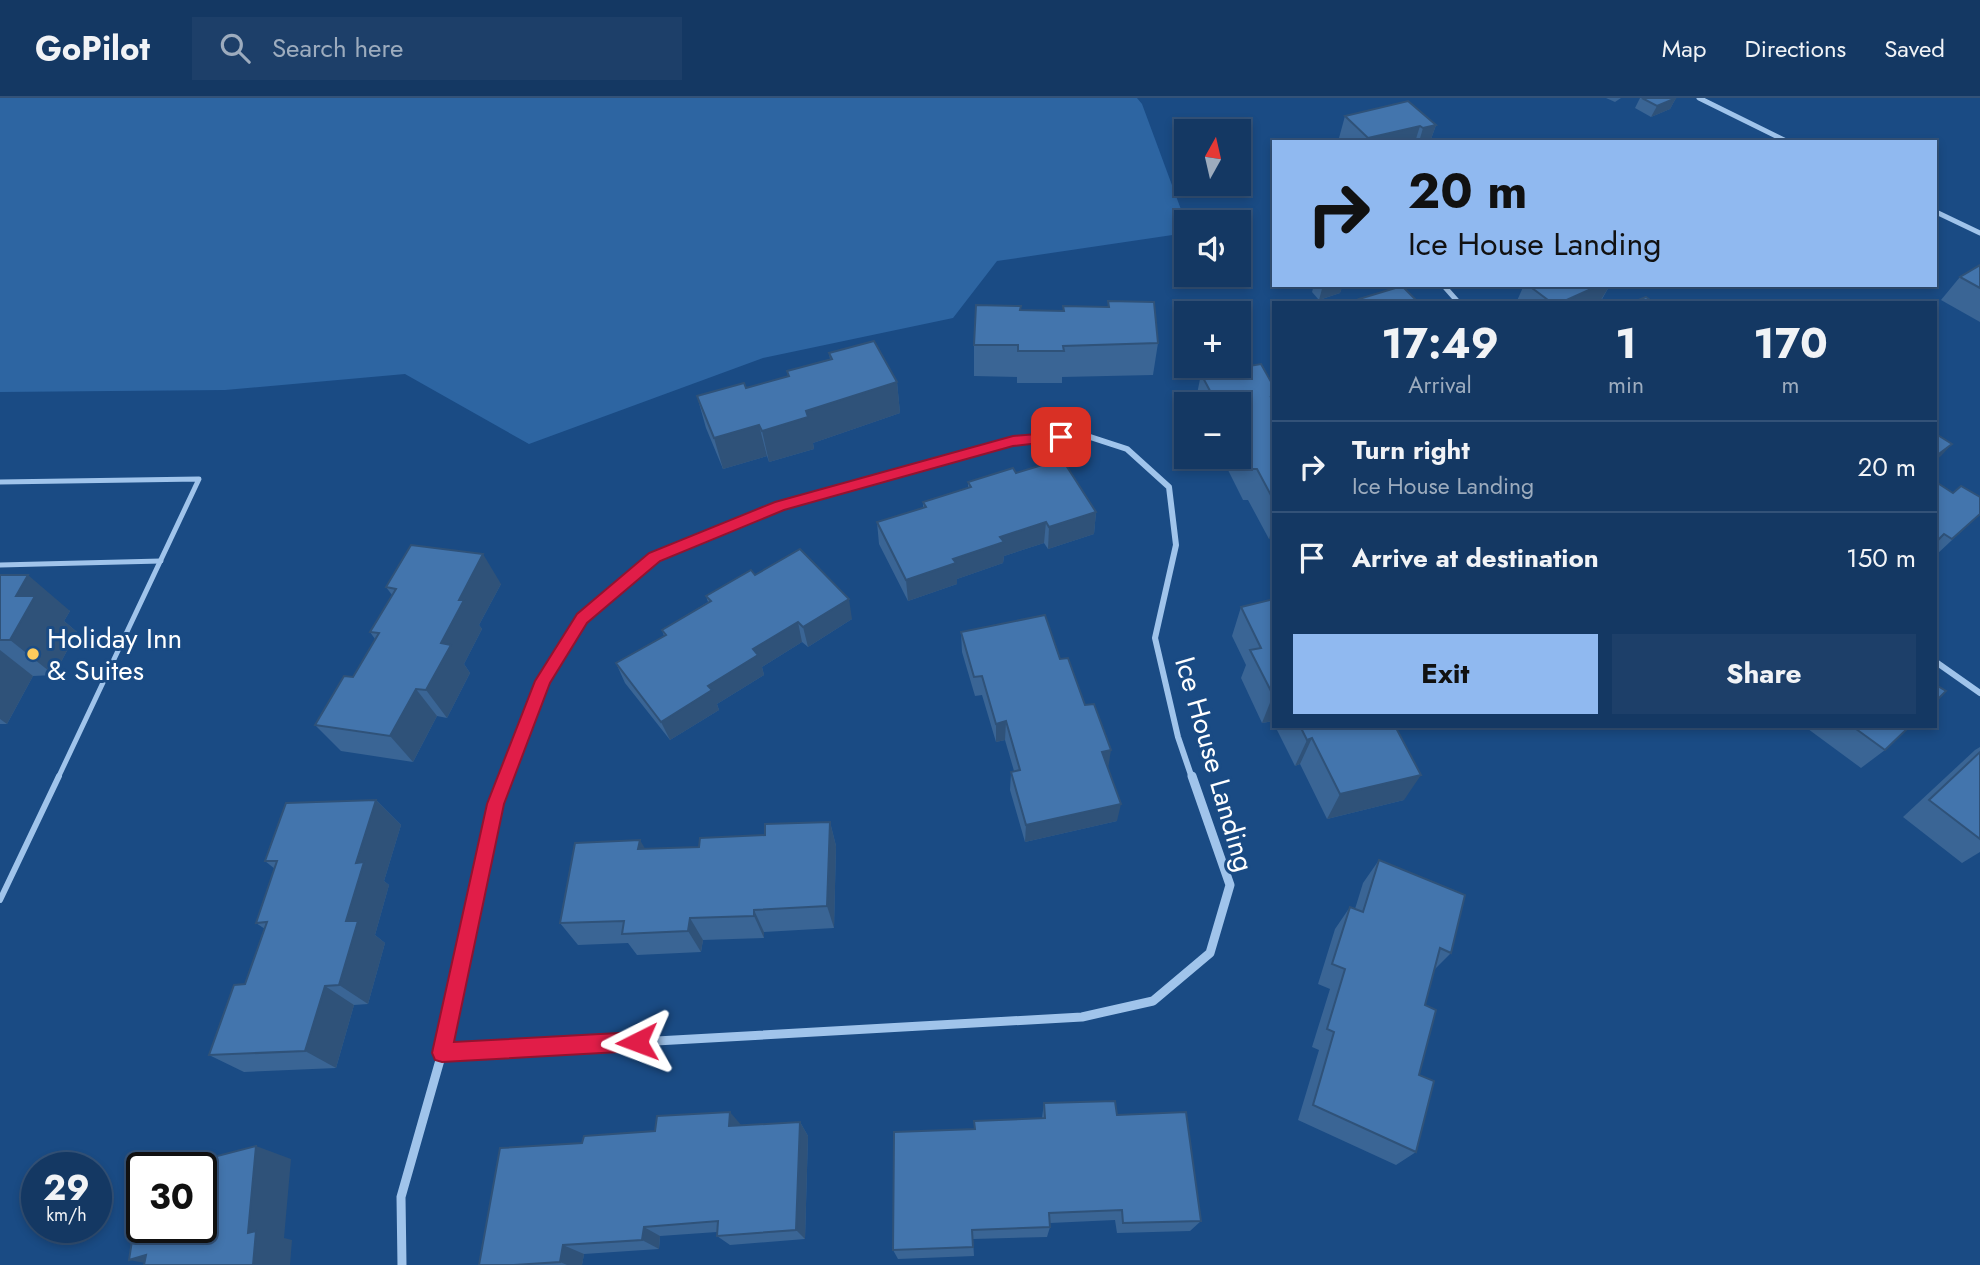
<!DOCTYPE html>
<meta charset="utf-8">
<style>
:root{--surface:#143863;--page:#1d3f69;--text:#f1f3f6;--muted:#9dacbe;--line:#335278;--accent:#90b9f0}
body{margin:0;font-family:Jost,sans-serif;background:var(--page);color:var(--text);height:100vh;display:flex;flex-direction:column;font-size:26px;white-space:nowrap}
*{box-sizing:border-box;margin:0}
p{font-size:23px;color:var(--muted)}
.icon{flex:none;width:38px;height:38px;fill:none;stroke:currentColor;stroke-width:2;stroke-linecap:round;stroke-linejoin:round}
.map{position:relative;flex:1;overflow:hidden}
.panel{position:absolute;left:1272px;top:203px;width:665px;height:427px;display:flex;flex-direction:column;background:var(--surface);border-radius:0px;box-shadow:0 4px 10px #0003,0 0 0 2px var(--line)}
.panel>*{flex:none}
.guide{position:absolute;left:1272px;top:42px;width:665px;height:147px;border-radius:0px;box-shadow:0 4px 10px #0003,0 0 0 2px var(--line);background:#90b9f0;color:#111;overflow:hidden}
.needle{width:46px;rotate:8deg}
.fabs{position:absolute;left:1174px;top:21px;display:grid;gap:14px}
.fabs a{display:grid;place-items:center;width:77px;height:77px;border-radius:0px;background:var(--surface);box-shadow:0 4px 10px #0003,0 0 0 2px var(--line);font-size:35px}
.speed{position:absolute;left:21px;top:1054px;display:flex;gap:14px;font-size:35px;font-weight:700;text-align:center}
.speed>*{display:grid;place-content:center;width:91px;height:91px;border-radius:50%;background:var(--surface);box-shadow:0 4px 10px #0003,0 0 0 2px var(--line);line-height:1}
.speed small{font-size:18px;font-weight:400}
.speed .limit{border:4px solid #111;border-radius:10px;background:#fff;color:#111}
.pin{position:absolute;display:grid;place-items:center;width:60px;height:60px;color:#fff;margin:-30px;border-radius:14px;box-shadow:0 4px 10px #0006}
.me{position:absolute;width:77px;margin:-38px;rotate:267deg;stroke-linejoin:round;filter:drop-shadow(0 0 5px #0008)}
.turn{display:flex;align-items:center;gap:24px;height:147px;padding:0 21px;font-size:32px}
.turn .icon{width:91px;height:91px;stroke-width:2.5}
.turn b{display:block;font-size:49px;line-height:60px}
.eta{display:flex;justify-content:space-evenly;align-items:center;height:119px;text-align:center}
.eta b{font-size:42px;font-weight:700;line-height:49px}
.primary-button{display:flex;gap:14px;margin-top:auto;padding:14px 21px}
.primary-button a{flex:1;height:80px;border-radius:0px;background:var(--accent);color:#111;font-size:28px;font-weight:700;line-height:80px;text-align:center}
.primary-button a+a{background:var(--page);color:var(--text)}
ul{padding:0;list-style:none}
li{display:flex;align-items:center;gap:21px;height:91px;padding:0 21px;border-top:2px solid var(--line)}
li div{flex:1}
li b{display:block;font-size:26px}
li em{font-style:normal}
header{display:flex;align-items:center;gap:42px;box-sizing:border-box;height:98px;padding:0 35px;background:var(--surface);border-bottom:2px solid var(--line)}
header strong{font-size:33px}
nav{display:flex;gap:38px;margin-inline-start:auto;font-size:24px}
.search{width:490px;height:63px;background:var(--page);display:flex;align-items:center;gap:18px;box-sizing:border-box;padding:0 24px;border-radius:0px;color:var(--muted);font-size:26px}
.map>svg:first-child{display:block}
.green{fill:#2d65a2}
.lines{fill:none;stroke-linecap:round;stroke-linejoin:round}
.service-far1{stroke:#a0c4eb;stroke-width:5}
.service{stroke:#a0c4eb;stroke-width:6}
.minor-far2{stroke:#a0c4eb;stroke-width:5}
.minor-far1{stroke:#a0c4eb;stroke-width:6}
.minor{stroke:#a0c4eb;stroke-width:9}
.wall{fill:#3a6595}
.shaded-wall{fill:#2f5279}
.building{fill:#4375ad;stroke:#2f5279;stroke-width:2}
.route{fill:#e11d48;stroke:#92132f;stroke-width:2}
.poi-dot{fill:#fdcb5c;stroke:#1a4b84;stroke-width:2.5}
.labels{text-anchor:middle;stroke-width:6;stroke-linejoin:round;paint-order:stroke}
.poi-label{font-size:28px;fill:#fff;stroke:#1a4b84;text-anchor:start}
.street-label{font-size:28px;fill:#fff;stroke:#1a4b84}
</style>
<header>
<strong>GoPilot</strong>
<div class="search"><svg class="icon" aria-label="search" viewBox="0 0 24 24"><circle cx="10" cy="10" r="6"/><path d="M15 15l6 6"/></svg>Search here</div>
<nav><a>Map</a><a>Directions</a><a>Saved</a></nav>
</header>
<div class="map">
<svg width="1980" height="1167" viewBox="0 0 1980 1167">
<rect width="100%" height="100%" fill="#1a4b84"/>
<path class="green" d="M0,0h1137l5,6 44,119v10l-189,28 -44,57 -190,40 -234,86 -124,-70 -180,16 -225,2z"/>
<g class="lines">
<g class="service-far1">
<path d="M0,384l199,-3 -141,299"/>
<path d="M0,467l161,-4"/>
</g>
<path class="service" d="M0,802l59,-124"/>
<g class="minor-far2">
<path d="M1699,0l89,44"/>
<path d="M1936,114l44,21"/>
<path d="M1443,187l16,18"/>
</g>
<g class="minor-far1">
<path d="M1936,564l44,31"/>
<path d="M506,680l37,-97 39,-62 73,-62 125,-51 233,-65 71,-6 43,14 42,38 7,58 -21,93 23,99 14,41"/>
</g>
<g class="minor">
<path d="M442,955l54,-249 11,-28"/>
<path d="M442,955l640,-36 71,-16 57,-48 20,-68 -38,-109"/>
<path d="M402,1167l-1,-68 41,-144"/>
</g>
</g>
<g class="wall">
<path d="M1606,0h15l-6,4z"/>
<path d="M1640,0h36l-6,11 -19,8 -16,-9z"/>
<path d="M1345,18l91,9 -6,17h-88l-3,-4z"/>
<path d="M1980,167v57l-39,-22 19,-23z"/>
<path d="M1314,187h34l-6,2 -2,6 -21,7 -7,-8z"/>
<path d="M1524,187h86l-9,16 3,2h-88z"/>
<path d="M1108,203l50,42 -5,32 -91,2v6h-45v-6l-43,-1v-31l47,-35 42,1 45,-4z"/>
<path d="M829,255l68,29 3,31 -87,30 1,6 -45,13 -2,-6 -44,13 -17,-41 -9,-32 49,-8 42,-12 -1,-5 43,-12z"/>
<path d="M1201,276l73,13v151l-5,1 -21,-39h-5l-16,-32 -9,1 -7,-12h28v-53h-44z"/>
<path d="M1016,375l80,39 -2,22 -46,15 -4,-6 -40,13 -1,7 -46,16v5l-49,17 -29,-57 -2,-22 46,-14v-6l45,-14v-6z"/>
<path d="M1936,384l44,32 -44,41z"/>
<path d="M0,477l70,36 -6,10 13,11 -23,43 -21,1 -26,48h-7z"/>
<path d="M755,477l97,44 -44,28 -6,-5 -40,25 2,8 -47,29 2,6 -49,30 -45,-57 -9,-20 48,-27 -2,-6 46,-28 -2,-6z"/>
<path d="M501,486l-22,41 3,4 -18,35 6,9 -23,45 -10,-2 -24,46 -72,-11 -26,-26 38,-48 22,-38 -5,-7 22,-37 -6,-8z"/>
<path d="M1274,501v124l-1,-2 -11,2 -21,-45 5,-13 -14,-29 9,-29z"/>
<path d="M961,534l99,27 48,109 9,53 -92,21 -15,-52 1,-18 3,-1 -9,-31 -9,2 -14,-47 -7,1 -13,-44z"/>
<path d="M1275,628h120l9,74 -77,19 -27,-55 -5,2z"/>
<path d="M1804,628h106l-25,24 -24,18z"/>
<path d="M1980,649v105l-18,11 -59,-46 72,-67z"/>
<path d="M376,702l25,25 -17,56 5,4 -14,50 10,8 -17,61 -14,1 -18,63 -92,4 -35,-17 36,-71 20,-55 -9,-6 19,-54 -10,-8z"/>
<path d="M830,724l6,24 -2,82 -70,4v6l-61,2 -2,12 -64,3 -9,-12 -50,2 -18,-22 85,-74 54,-2z"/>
<path d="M1379,762l72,93 -17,17 -9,35 -6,70 -3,77 -20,13 -98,-45 21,-70 -7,-3 18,-58 -12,-5 17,-55 15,-22 5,2 8,-26z"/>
<path d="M1044,1005l73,12 84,106 -11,10 -73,2 -2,-13 -65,3v4l-3,10 -74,2 1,17 -76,3 -5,-9 82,-121 67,-11z"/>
<path d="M800,1024l8,14 -3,103 -75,6 -13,-9v-4l-57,4 -1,13 -75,5 -2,11h-103l103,-122 73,-12z"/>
</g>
<g class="shaded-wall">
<path d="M1676,0l-6,11 -19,8 6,-11z"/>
<path d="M1436,27l-6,17h-11l4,-14z"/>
<path d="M1420,28l-5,16h-48l1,-4z"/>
<path d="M1323,187h25l-6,2 -2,6 -21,7z"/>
<path d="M1600,187h10l-11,18h-39z"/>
<path d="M897,284l3,31 -87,30 1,6 -45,13 -7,-31 44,-20z"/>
<path d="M759,327l8,31 -44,13 -9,-31z"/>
<path d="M1952,346l-11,12 -5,4v-4z"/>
<path d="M1221,359h9l-3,11 -9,1z"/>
<path d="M1096,414l-2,22 -46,15 1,-22z"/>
<path d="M1274,423v17l-5,1z"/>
<path d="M1046,424l-2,21 -40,13 -1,7 -46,16v5l-49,17 -2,-21 47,-21 47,-22z"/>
<path d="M483,456l18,30 -22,41 3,4 -18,35 6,9 -23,45 -21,-28 15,-47 18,-43z"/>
<path d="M28,477l42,36 -6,10 13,11 -23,43 -44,-35 6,-44z"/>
<path d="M849,501l3,20 -44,28 -5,-20z"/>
<path d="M798,524l4,20 -40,25 2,8 -47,29 2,6 -49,30 -9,-18 47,-36 45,-37z"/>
<path d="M0,552l33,26 -26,48 -7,-5z"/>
<path d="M416,591l21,27 -24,46 -23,-26z"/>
<path d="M1273,597h1v22l-1,4 -11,2z"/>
<path d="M1006,623l-1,19 -9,2v-18z"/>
<path d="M1312,640l-12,26 -5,2 12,-26z"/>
<path d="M1111,652l-3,19 -6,-17z"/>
<path d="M1421,677l-17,25 -77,19 13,-25z"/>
<path d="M376,702l25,25 -17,56 5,4 -14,50 10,8 -17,61 -29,-19 7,-64 10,-58z"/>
<path d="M1121,706l-4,17 -92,21 1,-17z"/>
<path d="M830,724l6,24 -2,82 -7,-22z"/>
<path d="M640,742l14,24 -16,-15z"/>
<path d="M754,812l10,22v6l-10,-22z"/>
<path d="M690,820l13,22 -2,12 -13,-21z"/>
<path d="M325,888l29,19 -18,63 -31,-17z"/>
<path d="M730,1014l12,14h-13z"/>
<path d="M800,1024l8,14 -3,103 -9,-9z"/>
<path d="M256,1048l35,13 -7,79 8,2 -2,25h-37l-5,-32z"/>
<path d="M644,1129l16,9 -1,13 -17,-9z"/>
<path d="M563,1147l21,9 -2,11h-15l-7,-3z"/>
<path d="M146,1157l9,10 -26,-5z"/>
</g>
<g class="building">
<path d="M1642,0h34l-19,8z"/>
<path d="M1408,3l28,24 -13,3 -3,-2 -52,12 -23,-22z"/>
<path d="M1980,167v23l-20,-11z"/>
<path d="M1528,187h72l-40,18h-8z"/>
<path d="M1402,188l17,17h-56l-4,-4z"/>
<path d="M1646,199l8,6h-23z"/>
<path d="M1108,203l46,1 4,41 -95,3 1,5h-46v-6h-44l2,-40 45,1 -1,4 44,1 -1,-5 46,1z"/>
<path d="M874,243l23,41 -91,29 2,6 -46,14 -3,-6 -45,13 -17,-42 47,-13 2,5 43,-12 -2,-5 45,-12 -3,-6z"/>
<path d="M1261,266l13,23v9l-3,1 3,4v100l-17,-32h-5l-13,-24v-41h-23h1l-16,-30z"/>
<path d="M1936,336l16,10 -16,12z"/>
<path d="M1062,361l34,53 -47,15 -3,-5 -46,15 4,5 -51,17 3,4 -50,17 -29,-58 49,-15 -3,-5 48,-15 -3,-5 45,-14 3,5z"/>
<path d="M1936,384l17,11 8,-7 19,11v17l-28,25 -8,-5 -8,8z"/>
<path d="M411,447l72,9 -24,46h5l-23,43 10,2 -25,45 -10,-1 -26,47 -75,-11 29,-49 9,1 26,-44 -9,-1 26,-43 -10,-2z"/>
<path d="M800,451l49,50 -46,28 -5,-5 -45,27 5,6 -50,31 4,4 -51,32 -45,-59 50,-28 -4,-5 49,-29 -5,-5 45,-26 4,5z"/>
<path d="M0,477h28l-12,21h19l-25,44h-10z"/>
<path d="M1274,501v96h-1l-23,-45 11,-2 -20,-41z"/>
<path d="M1045,517l15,44 8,-1 17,47 9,-1 17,46 -9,2 19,52 -95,21 -15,-53 9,-2 -14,-49 -10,3 -14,-48 -8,1 -13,-45z"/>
<path d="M1936,587l10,6 -10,10z"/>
<path d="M1300,628h95l26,49 -81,19 -28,-56 -5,2z"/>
<path d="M1852,628h58l-25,24z"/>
<path d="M1980,654v87l-51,-39z"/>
<path d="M376,702l-20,63 8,-1 -18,59h12l-19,64 -14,1 -20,65 -96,4 25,-70 11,-1 22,-62 -11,1 21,-62h-12l21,-58z"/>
<path d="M830,724l-3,84 -73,4v6l-64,2 -2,13 -66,3 2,-13 -64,2 15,-80 65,-3 -2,9 61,-2 1,-9 65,-3v-11z"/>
<path d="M1379,762l86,35 -14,58 -11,-5 -15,57 11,5 -17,65 15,6 -18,71 -103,-47 21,-73 -7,-3 18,-60 -13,-5 18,-57 13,5z"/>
<path d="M1115,1003l2,14 69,-3 15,109 -78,2 -1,-13 -73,3 1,14 -78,3 1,17 -80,3 1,-118 81,-3 -1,-8 71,-3 -1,-15z"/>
<path d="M730,1014l-1,14 71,-4 -4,108 -79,6 1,-15 -74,6 -2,13 -79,5 -3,17 -46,3h-35l21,-117 82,-5 2,-7 71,-5 2,-15z"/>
<path d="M256,1048l-8,87 8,-2 -3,34h-109l2,-10 -17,5 13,-84v51h59v-60h-26z"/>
</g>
<path class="route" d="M1061,334l6,5 -2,3 -52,6 -229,64 -124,51 -73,62 -37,60 -46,121 -50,238 183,-10 7,3 3,7 -3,7 -7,2 -195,11 -7,-2 -3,-7 55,-249 48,-123 42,-67 72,-61 126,-51 238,-66z"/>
<circle class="poi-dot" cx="33" cy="556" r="7"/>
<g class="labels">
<g class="poi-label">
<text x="47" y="550">Holiday Inn<tspan x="47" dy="32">&amp; Suites</tspan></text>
</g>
<g class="street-label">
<text transform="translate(1215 666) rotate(74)" y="10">Ice House Landing</text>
</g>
</g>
</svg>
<div class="fabs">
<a><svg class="needle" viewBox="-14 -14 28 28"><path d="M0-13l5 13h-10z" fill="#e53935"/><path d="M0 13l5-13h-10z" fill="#9dacbe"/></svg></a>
<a><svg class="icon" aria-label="sound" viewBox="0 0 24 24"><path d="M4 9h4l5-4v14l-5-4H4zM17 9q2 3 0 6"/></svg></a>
<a>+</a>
<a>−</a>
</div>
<div class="speed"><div>29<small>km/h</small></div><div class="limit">30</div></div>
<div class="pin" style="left:1061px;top:339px;background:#d93025"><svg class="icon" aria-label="arrive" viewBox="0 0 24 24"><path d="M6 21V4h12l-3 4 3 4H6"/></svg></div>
<svg class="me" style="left:637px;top:944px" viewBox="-20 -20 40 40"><path d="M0-17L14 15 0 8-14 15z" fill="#e11d48" stroke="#fff" stroke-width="4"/></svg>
<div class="guide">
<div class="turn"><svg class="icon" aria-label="right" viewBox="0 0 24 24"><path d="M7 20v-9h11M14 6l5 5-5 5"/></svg><div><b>20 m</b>Ice House Landing</div></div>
</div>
<section class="panel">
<div class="eta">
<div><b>17:49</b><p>Arrival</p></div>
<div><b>1</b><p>min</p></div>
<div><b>170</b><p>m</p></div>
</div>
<ul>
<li><svg class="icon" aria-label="right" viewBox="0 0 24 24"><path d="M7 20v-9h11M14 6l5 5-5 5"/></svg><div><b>Turn right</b><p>Ice House Landing</p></div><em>20 m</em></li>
<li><svg class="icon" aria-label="arrive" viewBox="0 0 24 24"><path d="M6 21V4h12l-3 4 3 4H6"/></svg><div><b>Arrive at destination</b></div><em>150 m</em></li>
</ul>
<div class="primary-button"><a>Exit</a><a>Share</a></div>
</section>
</div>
